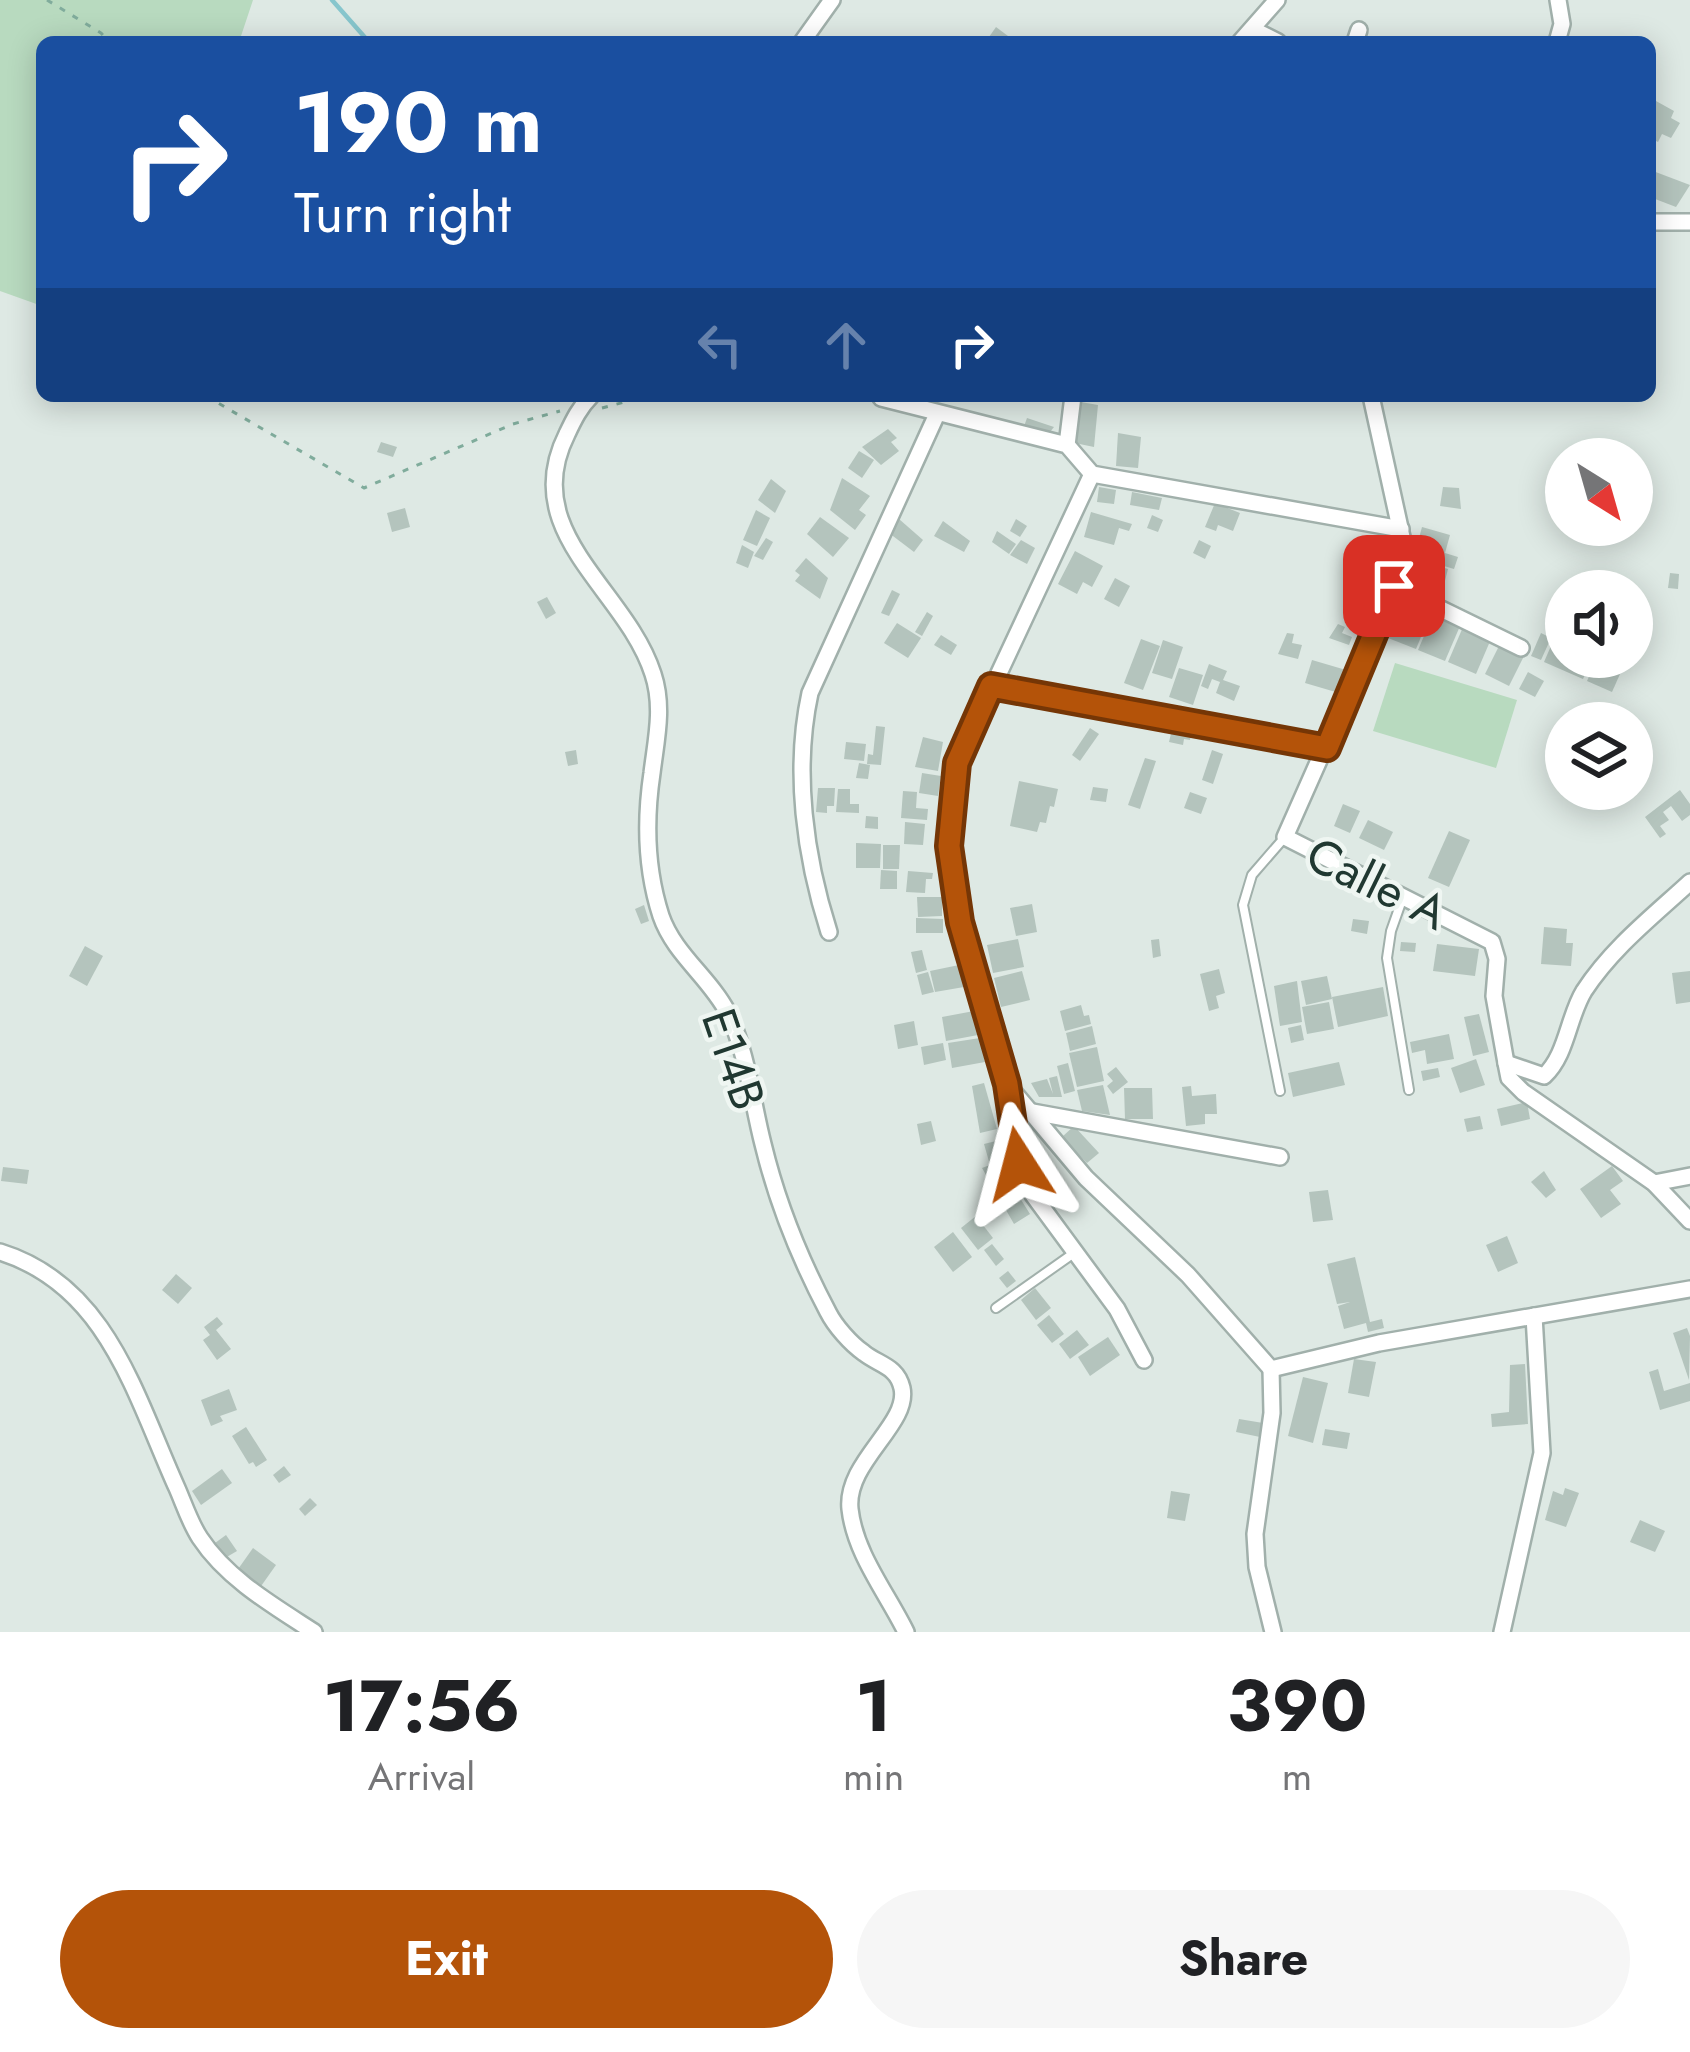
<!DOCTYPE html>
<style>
:root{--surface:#fff;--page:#f6f6f6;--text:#202124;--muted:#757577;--accent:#b45309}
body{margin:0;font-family:Jost,sans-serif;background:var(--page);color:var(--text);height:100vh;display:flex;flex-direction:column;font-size:45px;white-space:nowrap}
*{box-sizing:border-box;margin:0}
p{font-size:39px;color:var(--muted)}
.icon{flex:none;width:66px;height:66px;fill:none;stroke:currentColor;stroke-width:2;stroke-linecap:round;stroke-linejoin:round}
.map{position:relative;height:1632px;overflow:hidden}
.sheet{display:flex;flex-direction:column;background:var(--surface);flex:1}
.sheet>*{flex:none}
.hud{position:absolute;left:36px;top:36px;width:1620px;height:366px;border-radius:18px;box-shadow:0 6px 30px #0003;background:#1a4fa0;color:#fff;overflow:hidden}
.needle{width:78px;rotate:143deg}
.fabs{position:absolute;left:1545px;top:438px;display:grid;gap:24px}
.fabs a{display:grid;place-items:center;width:108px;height:108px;border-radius:50%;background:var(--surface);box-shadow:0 6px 30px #0003;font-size:60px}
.pin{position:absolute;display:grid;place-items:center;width:102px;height:102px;color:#fff;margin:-51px;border-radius:24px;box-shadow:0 6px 18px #0006}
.me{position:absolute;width:132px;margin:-66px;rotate:351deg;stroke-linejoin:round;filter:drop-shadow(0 0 9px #0008)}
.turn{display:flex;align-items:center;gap:42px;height:252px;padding:0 60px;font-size:54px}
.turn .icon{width:156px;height:156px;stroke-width:2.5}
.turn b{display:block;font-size:84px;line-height:102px}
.lanes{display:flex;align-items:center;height:114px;padding:0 60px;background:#0003;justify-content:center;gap:60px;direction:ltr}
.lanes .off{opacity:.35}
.eta{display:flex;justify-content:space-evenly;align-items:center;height:204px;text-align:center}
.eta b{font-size:72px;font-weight:700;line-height:84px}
.action{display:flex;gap:24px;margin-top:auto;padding:24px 60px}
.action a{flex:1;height:138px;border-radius:72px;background:var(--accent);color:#fff;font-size:48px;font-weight:700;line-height:138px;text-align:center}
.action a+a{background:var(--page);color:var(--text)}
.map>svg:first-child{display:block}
.green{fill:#b8dabf}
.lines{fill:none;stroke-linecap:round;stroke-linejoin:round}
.stream{stroke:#87c6cd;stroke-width:4.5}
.building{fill:#b4c4bd}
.service-casing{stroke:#a1b0ab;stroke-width:12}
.minor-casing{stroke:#a1b0ab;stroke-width:20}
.path{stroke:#80ac9c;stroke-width:3;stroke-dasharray:6 9;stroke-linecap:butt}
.service{stroke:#fff;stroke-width:8}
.minor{stroke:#fff;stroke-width:15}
.route-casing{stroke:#753606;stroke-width:30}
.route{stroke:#b45309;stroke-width:21}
.labels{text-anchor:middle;stroke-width:9;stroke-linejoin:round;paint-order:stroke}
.street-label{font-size:48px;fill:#203831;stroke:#eff6f2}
</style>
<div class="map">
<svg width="1690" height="1632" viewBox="0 0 1690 1632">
<rect width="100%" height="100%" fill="#dee9e4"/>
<g class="green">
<path d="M0,0h253l-14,42h-197v264l-42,-15z"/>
<path d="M1395,663l122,37 -21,68 -123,-37z"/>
</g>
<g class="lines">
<path class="stream" d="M332,0l37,42"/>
</g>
<g class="building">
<path d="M996,27l16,12 -2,3h-15l-6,-5z"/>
<path d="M1656,101l18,10 -3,7 9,5 -9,15 -9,-4 -4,8 -8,-4v-26z"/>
<path d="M1653,171l37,14 -14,22 -26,-10z"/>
<path d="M1075,401l23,4 -4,42 -24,-5z"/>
<path d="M1027,418l27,9 -8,10 -24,-5z"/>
<path d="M888,429l9,9 -6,4 8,9 -18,14 -19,-18z"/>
<path d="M1118,433l23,4 -3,31 -22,-2z"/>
<path d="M381,442l16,5 -4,10 -16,-5z"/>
<path d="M859,451l15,9 -12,18 -14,-10z"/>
<path d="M842,478l28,18 -11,14 7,5 -11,15 -25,-20z"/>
<path d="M771,479l15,12 -11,22 -17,-13z"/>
<path d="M1099,487l17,3 -2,14 -17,-2z"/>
<path d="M1443,487l16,1 2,21 -21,-3z"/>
<path d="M1132,492l30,6 -3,12 -29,-5z"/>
<path d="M1215,503l25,10 -7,18 -15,-6 -2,6 -11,-4z"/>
<path d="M405,508l5,19 -18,5 -5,-19z"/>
<path d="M756,510l14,8 -13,28 -14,-6z"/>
<path d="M1091,512l41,12 -3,7 -10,-3 -5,17 -30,-8z"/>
<path d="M1152,515l11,5 -5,12 -11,-4z"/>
<path d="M820,517l29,21 -16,19 -26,-23z"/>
<path d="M899,519l24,21 -9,12 -25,-19z"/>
<path d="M1016,519l11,7 -7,11 -10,-6z"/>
<path d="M943,521l27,20 -6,11 -30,-16z"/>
<path d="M1422,527l28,8 -5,18 13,4 -4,12 -40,-12z"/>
<path d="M997,531l19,13 -7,10 -17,-12z"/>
<path d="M766,538l7,4 -10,18 -9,-4z"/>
<path d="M1021,540l14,8 -8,16 -17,-9z"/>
<path d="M1199,540l12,6 -6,13 -12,-6z"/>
<path d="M742,545l12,7 -6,16 -12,-5z"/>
<path d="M1353,549l14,6 -10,21 -14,-6z"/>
<path d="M1075,551l28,15 -11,21 -9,-5 -6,12 -19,-10z"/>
<path d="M1370,556l8,4 -10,20 -8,-3z"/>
<path d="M806,558l22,20 -8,21 -25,-18 5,-6 -5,-4z"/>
<path d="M1424,562l24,7 -8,31 -25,-7z"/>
<path d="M1670,573l9,1 -1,15 -10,-1z"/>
<path d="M1115,578l15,8 -11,21 -15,-8z"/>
<path d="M892,590l8,4 -11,22 -8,-3z"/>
<path d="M547,597l9,16 -10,6 -9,-17z"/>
<path d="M1402,603l28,12 -14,34 -28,-11z"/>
<path d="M927,612l6,4 -11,20 -7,-4z"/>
<path d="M1433,615l27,11 -15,35 -27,-11z"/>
<path d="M897,623l24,15 -13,20 -24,-15z"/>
<path d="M1338,624l7,3 -3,6 10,4 -3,8 -20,-7z"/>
<path d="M1463,627l28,12 -15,35 -28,-12z"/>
<path d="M1287,633l7,1 -2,9 10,2 -4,14 -20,-5z"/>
<path d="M1541,633l10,5 -10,22 -10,-4z"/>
<path d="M941,635l16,10 -6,10 -17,-10z"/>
<path d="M1141,639l19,7 -17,44 -19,-7z"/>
<path d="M1554,639l12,5v13h27l-10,22 -39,-17z"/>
<path d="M1163,640l20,7 -11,32 -20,-6z"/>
<path d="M1499,646l24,12 -14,28 -24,-12z"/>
<path d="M1598,657l26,8 -12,27 -25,-11z"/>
<path d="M1312,660l34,10 -7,23 -34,-10z"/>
<path d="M1209,664l18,7 -4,9 17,6 -6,15 -18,-8 4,-11 -8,-3 -4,10 -7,-3z"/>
<path d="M1179,668l24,7 -10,30 -24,-8z"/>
<path d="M1528,672l16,9 -9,16 -16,-8z"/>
<path d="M1173,725l19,4 -2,11 -6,-1 -1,6 -14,-3z"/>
<path d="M876,726l9,1 -4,38 -14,-1 1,-10 5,1z"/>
<path d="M1090,728l9,6 -19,27 -8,-6z"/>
<path d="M923,737l20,5 -5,29 -23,-4z"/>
<path d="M846,742l20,2 -2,17 -20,-2z"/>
<path d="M576,750l2,14 -10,2 -3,-14z"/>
<path d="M1212,750l11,4 -10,30 -11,-4z"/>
<path d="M1145,758l11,3 -16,48 -12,-4z"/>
<path d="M859,763l11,2 -2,14 -12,-1z"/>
<path d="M922,773l19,3 -3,20 -19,-3z"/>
<path d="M1019,781l39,8 -4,18 -4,-1 -4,17 -6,-1 -3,10 -27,-6z"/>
<path d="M1093,787l15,2 -2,13 -16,-2z"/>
<path d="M818,788h17l-1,18h-7v7l-11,-1z"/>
<path d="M838,789h12v15h9v9l-23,-1z"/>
<path d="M1680,790l10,14v11l-8,6 -11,-15 -8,6 6,8 -9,6 6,8 -6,4 -15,-21z"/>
<path d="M903,791l14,1 -1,16 12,1 -1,11 -26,-2z"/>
<path d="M1190,792l17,6 -6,16 -17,-6z"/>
<path d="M1343,804l17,7 -10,22 -16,-7z"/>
<path d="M866,816l12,1v12l-13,-1z"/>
<path d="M1368,820l25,12 -9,18 -25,-12z"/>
<path d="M905,822l20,2 -2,21 -19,-1z"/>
<path d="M1449,831l21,9 -21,47 -21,-9z"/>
<path d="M856,843l25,1 -1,24h-24z"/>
<path d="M883,845h17l-1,24h-16z"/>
<path d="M881,870l16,1v18h-17z"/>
<path d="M908,871l25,2 -1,6h-6l-1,14 -19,-1z"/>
<path d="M917,897h25v19l-24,1z"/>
<path d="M1032,904l5,28 -21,4 -6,-28z"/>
<path d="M644,905l5,16 -8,3 -6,-15z"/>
<path d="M916,918l27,1v14h-27z"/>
<path d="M1353,919l16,2 -2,13 -16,-3z"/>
<path d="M1544,927l23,2 -1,14h7l-2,23 -30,-2z"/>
<path d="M1018,939l6,28 -31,6 -6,-28z"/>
<path d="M1159,939l2,17 -8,2 -2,-18z"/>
<path d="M1401,942l15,1 -1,9 -15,-1z"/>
<path d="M1437,944l42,5 -4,27 -42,-5z"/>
<path d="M85,946l18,10 -16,30 -18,-10z"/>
<path d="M922,950l5,20 -11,3 -5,-21z"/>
<path d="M959,965l5,22 -29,5 -5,-21z"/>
<path d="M1219,969l6,24 -9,3 3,12 -10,3 -9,-37z"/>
<path d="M1022,971l8,29 -29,7 -7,-29z"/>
<path d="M1690,971v31l-14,2 -4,-31z"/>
<path d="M928,972l6,20 -12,3 -5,-20z"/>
<path d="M1327,976l5,23 -26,6 -5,-24z"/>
<path d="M1297,981l5,41 -22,4 -6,-40z"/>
<path d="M1383,987l5,29 -50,11 -6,-30z"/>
<path d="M1329,1002l5,27 -27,5 -5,-27z"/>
<path d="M1081,1005l3,11 5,-1 2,9 -26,7 -5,-20z"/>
<path d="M974,1011l4,24 -32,6 -4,-24z"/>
<path d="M1479,1014l10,38 -16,4 -9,-39z"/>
<path d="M914,1021l4,24 -20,4 -4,-24z"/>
<path d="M1301,1025l3,15 -13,3 -3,-15z"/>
<path d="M1092,1026l4,18 -26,7 -4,-18z"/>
<path d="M1449,1034l5,25 -27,5 -2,-14 -13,3 -2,-11z"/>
<path d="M980,1038l5,24 -33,6 -4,-25z"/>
<path d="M943,1043l3,17 -22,5 -3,-18z"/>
<path d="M1097,1047l7,34 -27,6 -8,-34z"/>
<path d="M1476,1059l9,26 -25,8 -9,-25z"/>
<path d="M1339,1062l6,23 -52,12 -5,-24z"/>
<path d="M1068,1063l7,28 -11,3 -7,-28z"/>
<path d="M1116,1067l12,15 -15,12 -6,-8 6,-5 -6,-7z"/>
<path d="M1438,1068l2,9 -17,4 -2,-10z"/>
<path d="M1057,1076l5,21h-23l-8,-14 16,-4 6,15 -4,-16z"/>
<path d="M984,1083l13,46 -17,4 -8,-47z"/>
<path d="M1103,1085l7,30 -28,-4 -5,-21z"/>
<path d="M1191,1086l1,10 24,-2 1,20h-12v10l-19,2 -4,-39z"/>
<path d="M1124,1088h28l1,31h-28z"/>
<path d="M1527,1102l3,17 -29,7 -4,-17z"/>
<path d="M1480,1116l3,13 -16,3 -3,-13z"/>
<path d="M931,1121l5,20 -15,4 -4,-21z"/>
<path d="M1074,1126l25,27 -12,10 -25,-26z"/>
<path d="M996,1141l6,21 15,24 -4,1 17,27 -16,10 -32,-56 8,-3 -6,-21z"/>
<path d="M1612,1166l11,15 -13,9 11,14 -20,14 -21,-29z"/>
<path d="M3,1167l26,3 -2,14 -26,-3z"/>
<path d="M1544,1171l12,19 -10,8 -15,-16z"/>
<path d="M1328,1190l5,30 -20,2 -4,-30z"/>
<path d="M976,1216l17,22 -15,12 -17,-22z"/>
<path d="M953,1232l19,25 -19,15 -19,-25z"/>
<path d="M1507,1236l11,27 -20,9 -12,-27z"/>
<path d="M992,1244l12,15 -8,7 -12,-16z"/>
<path d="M1355,1257l15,65 12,-3 2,9 -16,4 -2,-9 -22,6 -6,-23 12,-4 -13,2 -10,-40z"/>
<path d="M1008,1271l8,10 -9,7 -8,-10z"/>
<path d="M176,1274l16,14 -14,16 -16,-14z"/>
<path d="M1035,1288l16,20 -15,12 -15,-20z"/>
<path d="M1049,1315l15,19 -12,9 -15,-18z"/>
<path d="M217,1317l6,7 -7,6 15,19 -14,11 -14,-20 7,-5 -6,-8z"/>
<path d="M1687,1328l3,8 -1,44 -16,-47z"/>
<path d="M1077,1330l12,15 -19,14 -11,-15z"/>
<path d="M1108,1337l12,18 -30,21 -12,-19z"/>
<path d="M1354,1359l22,3 -7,35 -21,-4z"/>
<path d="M1525,1364l3,60 -36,3 -1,-13 18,-2 1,-47z"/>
<path d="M1658,1369l6,22 26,-8v18l-30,9 -11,-38z"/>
<path d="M1303,1377l25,6 -15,60 -25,-7z"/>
<path d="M229,1389l8,21 -17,6 3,5 -12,5 -10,-26z"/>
<path d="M1239,1419l24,4 -3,14 -24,-5z"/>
<path d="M246,1427l21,33 -11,7 -3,-5 -4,2 -17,-28z"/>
<path d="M1325,1429l25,4 -3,16 -25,-4z"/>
<path d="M284,1466l7,9 -12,8 -6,-8z"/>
<path d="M222,1469l10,14 -31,22 -9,-14z"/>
<path d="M1565,1488l14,5 -13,34 -21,-7 8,-29 10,4z"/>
<path d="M1171,1491l19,3 -5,27 -18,-3z"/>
<path d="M310,1498l7,7 -12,11 -6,-7z"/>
<path d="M1640,1520l25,11 -10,21 -25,-10z"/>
<path d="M226,1535l11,16 -12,7 -10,-15z"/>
<path d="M253,1548l23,17 -17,24 -23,-17z"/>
</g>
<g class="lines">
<defs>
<g id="service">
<path d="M1403,897l-12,34 -4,27 22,132"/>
<path d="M1280,1091l-37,-186 9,-30 33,-38"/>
<path d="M996,1308l78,-55"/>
</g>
<g id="minor">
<path d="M1252,29l26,13"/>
<path d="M802,42l30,-42"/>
<path d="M1240,42l37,-42"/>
<path d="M1355,42l4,-12"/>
<path d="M1557,42l5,-18 -4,-24"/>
<path d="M1650,222h40"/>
<path d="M591,396c-11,11 -17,23 -24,38 -50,99 59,155 86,240 11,33 3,66 -1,99 -7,47 -6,97 9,143 13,38 49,62 67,97 19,39 24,88 35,131 14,58 37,115 65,168 7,14 23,32 36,41 15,12 33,13 38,35 8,36 -57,74 -52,121 5,45 37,84 56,123"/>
<path d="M1371,396l33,150 -22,72 -97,219 207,105 5,17 -3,37 12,67 3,15 14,14 131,91 36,38"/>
<path d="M881,398l186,47 25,29 309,55"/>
<path d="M1067,445l6,-49"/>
<path d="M1092,474l-135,289 -8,83 11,76 47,162 79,94 102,97 83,94 108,-26 311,-54"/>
<path d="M1394,586l127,62"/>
<path d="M991,686l336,62"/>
<path d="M829,932c-24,-75 -36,-161 -19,-239l127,-279"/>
<path d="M1506,1063l38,13c23,-21 24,-59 40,-85 28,-43 69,-75 106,-109"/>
<path d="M1008,1089l11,75 14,31 84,114 27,51"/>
<path d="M1027,1111l253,46"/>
<path d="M1654,1183l36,-7"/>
<path d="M0,1252c107,33 135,143 177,236 7,16 13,35 23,50 27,41 74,68 114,94"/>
<path d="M1271,1369l1,44 -17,121 2,33 16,65"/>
<path d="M1502,1632l40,-179 -8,-137"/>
</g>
</defs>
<use href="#service" class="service-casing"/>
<use href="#minor" class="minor-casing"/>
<g class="path">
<path d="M47,0l54,33 8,9"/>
<path d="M206,396l158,92 149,-64 47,-13"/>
<path d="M602,408l45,-12"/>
</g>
<use href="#service" class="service"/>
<use href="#minor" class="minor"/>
</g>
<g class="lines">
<defs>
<path id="route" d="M1019,1164l-12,-80 -47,-162 -11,-76 8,-83 34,-77 336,62 67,-162"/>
</defs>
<use href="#route" class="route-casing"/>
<use href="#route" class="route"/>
</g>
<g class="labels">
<g class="street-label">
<text transform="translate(1377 883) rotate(26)" y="17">Calle A</text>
<text transform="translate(734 1059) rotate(71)" y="17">E14B</text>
</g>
</g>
</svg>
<div class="fabs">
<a><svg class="needle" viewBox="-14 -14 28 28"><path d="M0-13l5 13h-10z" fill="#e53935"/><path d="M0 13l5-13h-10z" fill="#757577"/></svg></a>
<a><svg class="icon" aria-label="sound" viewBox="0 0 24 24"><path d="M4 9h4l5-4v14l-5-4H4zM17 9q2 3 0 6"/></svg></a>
<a><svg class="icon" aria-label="layers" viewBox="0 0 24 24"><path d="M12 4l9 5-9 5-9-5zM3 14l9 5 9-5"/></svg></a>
</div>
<div class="pin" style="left:1394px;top:586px;background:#d93025"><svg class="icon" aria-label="arrive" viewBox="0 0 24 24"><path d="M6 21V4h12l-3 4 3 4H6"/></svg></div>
<svg class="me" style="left:1019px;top:1164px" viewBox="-20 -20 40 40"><path d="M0-17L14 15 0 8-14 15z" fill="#b45309" stroke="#fff" stroke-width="4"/></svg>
<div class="hud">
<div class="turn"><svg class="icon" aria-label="right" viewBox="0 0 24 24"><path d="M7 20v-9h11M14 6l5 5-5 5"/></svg><div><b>190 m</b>Turn right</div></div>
<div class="lanes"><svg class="icon off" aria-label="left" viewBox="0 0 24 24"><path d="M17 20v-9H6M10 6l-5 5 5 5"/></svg><svg class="icon off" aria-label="ahead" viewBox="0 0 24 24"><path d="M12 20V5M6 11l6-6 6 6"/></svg><svg class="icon" aria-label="right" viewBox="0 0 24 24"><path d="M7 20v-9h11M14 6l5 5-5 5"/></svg></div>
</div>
</div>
<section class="sheet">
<div class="eta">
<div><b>17:56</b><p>Arrival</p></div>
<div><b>1</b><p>min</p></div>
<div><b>390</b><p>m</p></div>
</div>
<div class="action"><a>Exit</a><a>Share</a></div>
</section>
